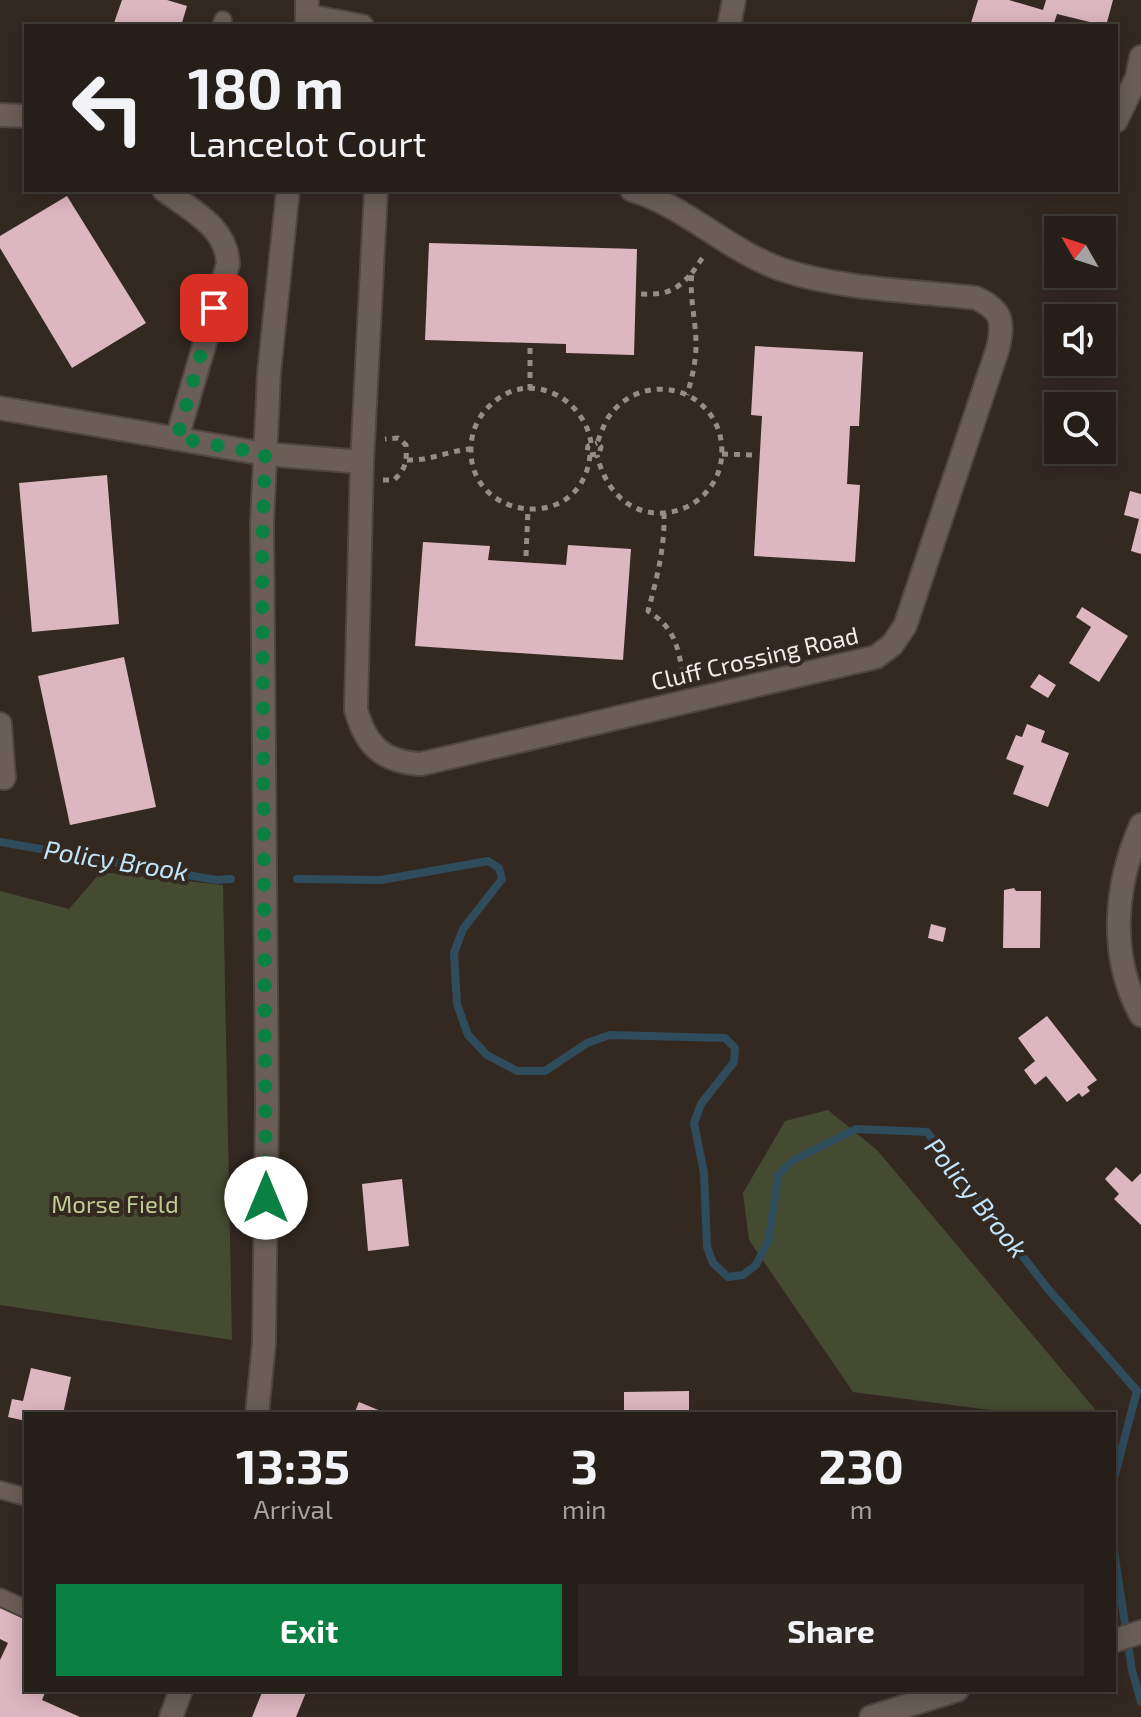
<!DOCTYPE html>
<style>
:root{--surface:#261f19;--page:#2e2722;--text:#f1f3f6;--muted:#a4a2a2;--line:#423d38;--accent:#0b8043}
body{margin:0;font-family:"Exo 2",sans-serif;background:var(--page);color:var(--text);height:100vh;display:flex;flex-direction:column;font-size:30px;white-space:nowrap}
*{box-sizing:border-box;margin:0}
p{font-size:26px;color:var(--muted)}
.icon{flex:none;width:44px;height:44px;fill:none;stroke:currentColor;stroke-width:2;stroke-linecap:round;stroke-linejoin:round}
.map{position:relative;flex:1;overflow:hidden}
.side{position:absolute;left:24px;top:1412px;width:1092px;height:280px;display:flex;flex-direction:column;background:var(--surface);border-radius:0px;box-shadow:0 4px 20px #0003,0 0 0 2px var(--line)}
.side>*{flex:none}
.hud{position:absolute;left:24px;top:24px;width:1094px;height:168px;border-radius:0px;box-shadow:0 4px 20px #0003,0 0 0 2px var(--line);background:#261f19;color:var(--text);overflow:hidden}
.needle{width:52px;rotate:309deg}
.fabs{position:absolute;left:1044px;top:216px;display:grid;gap:16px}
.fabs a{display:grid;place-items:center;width:72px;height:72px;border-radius:0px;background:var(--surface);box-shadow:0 4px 20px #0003,0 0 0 2px var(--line);font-size:40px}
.pin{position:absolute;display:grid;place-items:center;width:68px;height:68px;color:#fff;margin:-34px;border-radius:16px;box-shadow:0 4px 12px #0006}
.me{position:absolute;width:88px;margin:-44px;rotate:0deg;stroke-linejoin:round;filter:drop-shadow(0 0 6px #0008)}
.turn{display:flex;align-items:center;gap:28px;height:168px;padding:0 32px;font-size:36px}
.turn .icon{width:104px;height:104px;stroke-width:2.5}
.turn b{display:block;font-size:56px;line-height:68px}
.eta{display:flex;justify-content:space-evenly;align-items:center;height:136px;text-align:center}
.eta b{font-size:48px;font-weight:700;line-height:56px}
.primary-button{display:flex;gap:16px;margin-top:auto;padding:16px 32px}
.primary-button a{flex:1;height:92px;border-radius:0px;background:var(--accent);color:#fff;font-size:32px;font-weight:700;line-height:92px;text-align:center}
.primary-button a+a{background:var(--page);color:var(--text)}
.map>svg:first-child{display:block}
.green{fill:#454b31}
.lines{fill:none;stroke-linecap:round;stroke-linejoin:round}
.stream{stroke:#2f4c5d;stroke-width:8}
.building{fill:#dcb6c1}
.service-casing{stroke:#4f4640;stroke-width:20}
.minor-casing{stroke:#4f4640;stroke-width:26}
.tertiary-casing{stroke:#4f4640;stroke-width:26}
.path{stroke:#968d87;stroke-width:5;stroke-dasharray:6 6;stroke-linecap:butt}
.service{stroke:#6a5e56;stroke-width:16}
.minor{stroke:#6a5e56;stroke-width:22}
.tertiary{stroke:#6a5e56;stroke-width:22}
.route{stroke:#0b8043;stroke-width:14;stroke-dasharray:0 25.2}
.labels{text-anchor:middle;stroke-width:8;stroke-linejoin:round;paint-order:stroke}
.street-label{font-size:24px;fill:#f3ece7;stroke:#332921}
.park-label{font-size:24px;fill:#becb93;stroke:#332921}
.water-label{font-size:26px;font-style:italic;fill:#c2e3f8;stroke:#332921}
</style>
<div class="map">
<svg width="1141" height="1717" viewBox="0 0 1141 1717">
<rect width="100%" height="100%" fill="#332921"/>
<g class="green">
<path d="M101,872l122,13 9,455 -232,-35v-414l69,18z"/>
<path d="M828,1110l49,40 222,264h-104l-5,-4 -137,-18 -104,-152 -6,-47 42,-72z"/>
</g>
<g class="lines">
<g class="stream">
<path d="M0,842l216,38 15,-1"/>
<path d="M297,879l84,1 107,-19 11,7 3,11 -39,50 -9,24 3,51 11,31 19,20 30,16h28l42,-28 23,-8 115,3 10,10 -1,14 -33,42 -7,19 10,50 3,74 6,16 15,14 15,-2 13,-10 13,-26 9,-64 14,-14 64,-32 71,3 121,157 89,102 -23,87"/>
<path d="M1114,1551l18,119 9,32"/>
</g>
</g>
<g class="building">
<path d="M122,0h45l20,6 -6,20h-68z"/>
<path d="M978,0h31l34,10 3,-10h67l-7,26 -49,-12 -4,12h-83z"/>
<path d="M67,196l79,127 -74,45 -72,-120v-12z"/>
<path d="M429,243l208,6 -3,106 -68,-2v-9l-141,-4z"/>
<path d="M755,346l108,6 -4,74h-9l-3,58 13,1 -5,77 -101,-6 8,-140 -11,-1z"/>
<path d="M107,475l12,149 -87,8 -13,-149z"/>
<path d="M1130,491l11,3v60l-10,-3 8,-32 -15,-4z"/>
<path d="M423,542l67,4 -2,14 78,5 2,-20 63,4 -8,111 -208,-14z"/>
<path d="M1082,607l46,29 -29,46 -30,-19 22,-36 -15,-10z"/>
<path d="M124,657l32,150 -86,18 -32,-149z"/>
<path d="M1039,674l17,11 -8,13 -18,-11z"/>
<path d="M1027,724l18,7 -4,11 28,11 -21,54 -35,-13 11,-28 -18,-7 10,-24 6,2z"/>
<path d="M1014,888l2,3h25l-1,57h-37l1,-58z"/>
<path d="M931,924l15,4 -3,14 -15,-4z"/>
<path d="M1047,1016l50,64 -10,7 3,4 -8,6 -3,-4 -12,9 -21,-26 -11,9 -11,-15 11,-9 -17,-23z"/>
<path d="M1116,1167l16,15 9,-9v52l-27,-26 5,-5 -14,-15z"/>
<path d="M402,1179l7,67 -41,5 -6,-67z"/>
<path d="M31,1368l40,9 -8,37h-37v7l-18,-4 4,-18 11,2z"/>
<path d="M689,1391v23h-65v-22z"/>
<path d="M359,1402l29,12h-34z"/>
<path d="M0,1608l26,12v70h20l-4,10 38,17h-80v-57l8,-17 -8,-4z"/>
<path d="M263,1690h44l-11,27h-44z"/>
</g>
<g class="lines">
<defs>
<g id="service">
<path d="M221,26l2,-6"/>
<path d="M0,1490l26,7"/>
<path d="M0,1597l26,12"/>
</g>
<g id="minor">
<path d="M308,16l54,10"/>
<path d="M729,26l5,-26"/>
<path d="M0,115l26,1"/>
<path d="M1116,121l21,-44 4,-20"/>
<path d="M164,190c28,21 63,37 64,74l-51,174"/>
<path d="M376,190l-14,272 -6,248c10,36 27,52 65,54l455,-107 16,-12 13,-19 93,-278c6,-27 4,-38 -22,-50 -61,-7 -136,-9 -193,-28 -55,-19 -96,-63 -151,-80"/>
<path d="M0,408l265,46 97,8"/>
<path d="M0,724l4,54 -4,-3"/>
<path d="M1141,825c-26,60 -33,130 0,190"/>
</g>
<g id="tertiary">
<path d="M307,26v-26"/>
<path d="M257,1414l7,-71 3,-239 -5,-580 7,-151 19,-183"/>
<path d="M1114,1641l27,-9"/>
<path d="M171,1717l10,-27"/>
<path d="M871,1717l86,-27"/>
</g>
</defs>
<use href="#service" class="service-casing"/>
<use href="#minor" class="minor-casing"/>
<use href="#tertiary" class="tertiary-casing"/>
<g class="path">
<path d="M692,273l13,-19"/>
<path d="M641,294c25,1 35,-3 51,-21 -3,24 4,47 4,71 0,18 -4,34 -9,51"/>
<path d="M530,390v-43"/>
<path d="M591,443c-6,-42 -55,-71 -92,-45 -14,10 -24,23 -27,40 -14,82 110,100 118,17l-3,-3 1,-6 9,-3"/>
<path d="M722,454l32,1"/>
<path d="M590,455l9,-1 2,-7 -4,-4c4,-9 7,-20 13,-28 19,-26 53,-33 81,-18 14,8 25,22 29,38 18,79 -99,118 -123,20"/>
<path d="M407,460c22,1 41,-9 63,-11"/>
<path d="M383,480h11c12,-11 13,-19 12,-35l-8,-7 -13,1"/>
<path d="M664,513c1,34 -7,65 -16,98 28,18 29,35 36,66"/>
<path d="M526,556l2,-46"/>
</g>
<use href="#service" class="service"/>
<use href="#minor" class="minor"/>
<use href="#tertiary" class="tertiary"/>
</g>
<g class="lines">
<path class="route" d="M214,308l-37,130 88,16 -3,100 4,644"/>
</g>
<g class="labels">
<g class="street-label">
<text transform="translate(755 659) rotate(-13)" y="8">Cluff Crossing Road</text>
</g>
<g class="park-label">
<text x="115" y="1213">Morse Field</text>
</g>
<g class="water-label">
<text transform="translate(116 861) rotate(9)" y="9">Policy Brook</text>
<text transform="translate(976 1198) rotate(51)" y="9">Policy Brook</text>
</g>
</g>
</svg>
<div class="fabs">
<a><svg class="needle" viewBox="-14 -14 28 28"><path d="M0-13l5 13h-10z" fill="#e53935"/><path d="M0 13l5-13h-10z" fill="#a4a2a2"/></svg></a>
<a><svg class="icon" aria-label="sound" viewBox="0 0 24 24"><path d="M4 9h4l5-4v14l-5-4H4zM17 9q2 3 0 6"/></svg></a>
<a><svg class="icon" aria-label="search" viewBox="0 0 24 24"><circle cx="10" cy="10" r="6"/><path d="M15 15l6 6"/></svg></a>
</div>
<div class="pin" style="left:214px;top:308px;background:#d93025"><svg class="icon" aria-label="arrive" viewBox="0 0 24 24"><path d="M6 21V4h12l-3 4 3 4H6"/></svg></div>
<svg class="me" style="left:266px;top:1198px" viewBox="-20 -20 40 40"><circle r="19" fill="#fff"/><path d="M0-13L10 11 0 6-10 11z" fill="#0b8043"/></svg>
<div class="hud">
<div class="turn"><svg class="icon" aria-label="left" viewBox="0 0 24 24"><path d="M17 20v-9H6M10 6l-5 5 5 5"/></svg><div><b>180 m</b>Lancelot Court</div></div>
</div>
<section class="side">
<div class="eta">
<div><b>13:35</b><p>Arrival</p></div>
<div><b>3</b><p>min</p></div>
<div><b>230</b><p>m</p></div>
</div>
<div class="primary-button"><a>Exit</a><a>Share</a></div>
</section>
</div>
